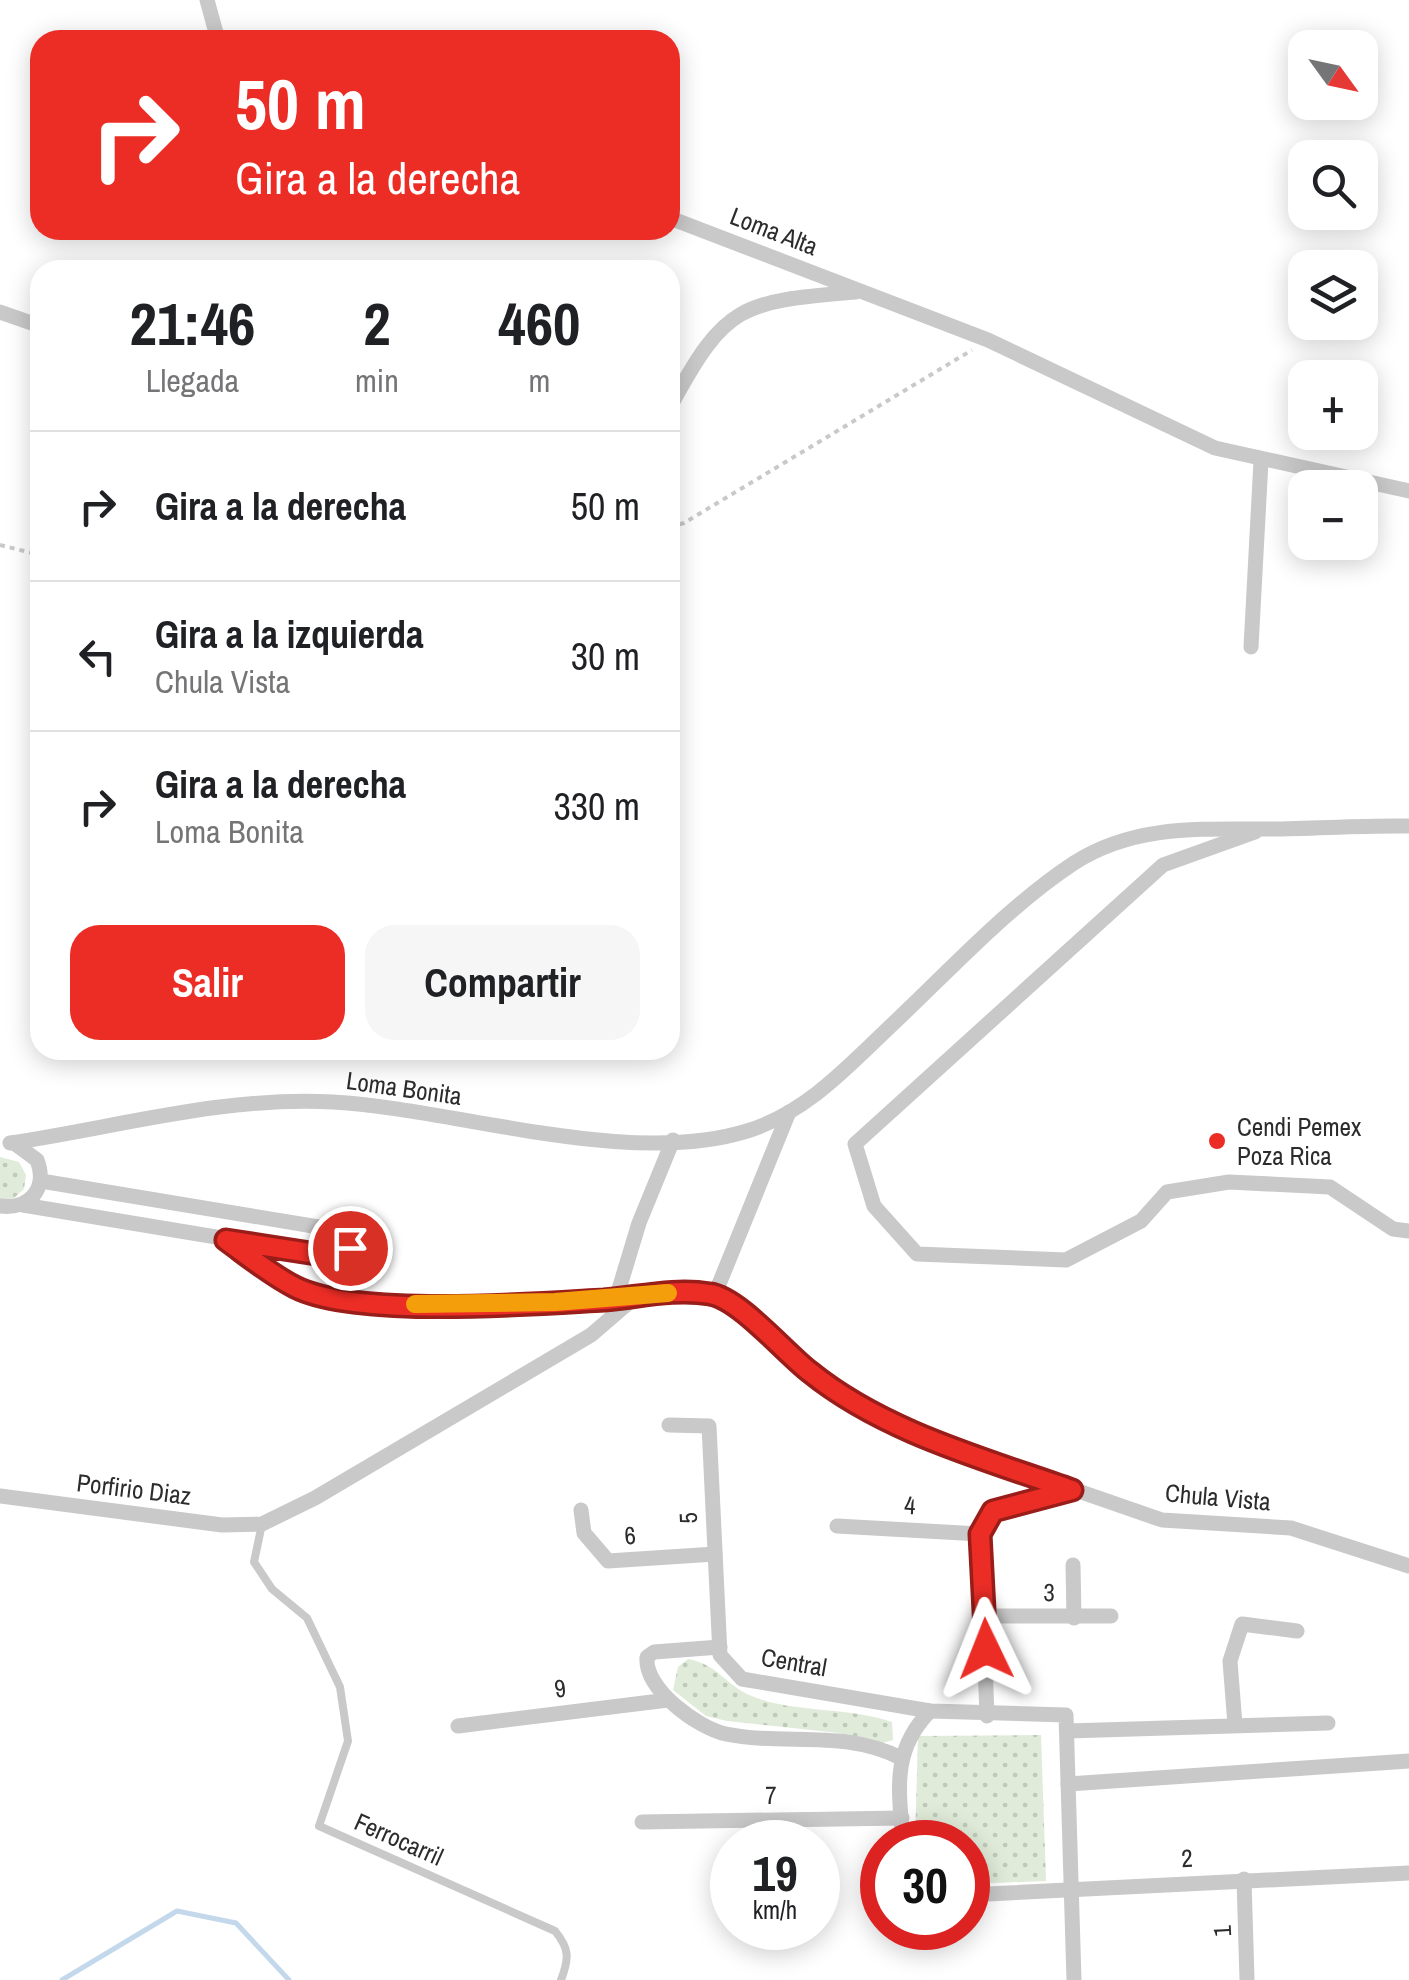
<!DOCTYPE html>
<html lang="es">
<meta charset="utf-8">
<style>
:root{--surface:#fff;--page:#f6f6f6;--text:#202124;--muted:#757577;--line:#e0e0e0;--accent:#ec2d26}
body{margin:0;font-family:"Archivo Narrow",sans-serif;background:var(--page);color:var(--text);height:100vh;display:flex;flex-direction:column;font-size:38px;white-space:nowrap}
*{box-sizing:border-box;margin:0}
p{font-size:32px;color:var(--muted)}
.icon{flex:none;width:55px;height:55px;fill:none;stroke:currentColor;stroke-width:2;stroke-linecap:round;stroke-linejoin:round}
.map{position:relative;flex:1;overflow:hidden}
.details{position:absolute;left:30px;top:260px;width:650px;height:800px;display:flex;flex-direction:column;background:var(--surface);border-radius:30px;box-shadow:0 5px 25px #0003}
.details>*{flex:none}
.guide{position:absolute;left:30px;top:30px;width:650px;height:210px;border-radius:30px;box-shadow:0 5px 25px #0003;background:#ec2d26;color:#fff;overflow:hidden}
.needle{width:65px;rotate:123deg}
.buttons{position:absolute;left:1288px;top:30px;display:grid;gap:20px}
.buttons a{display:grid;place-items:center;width:90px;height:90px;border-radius:20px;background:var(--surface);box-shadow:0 5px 25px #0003;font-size:50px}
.speed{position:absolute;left:710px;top:1820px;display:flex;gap:20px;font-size:50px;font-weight:700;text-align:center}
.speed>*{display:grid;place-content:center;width:130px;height:130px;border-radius:50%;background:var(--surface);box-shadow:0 5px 25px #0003;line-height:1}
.speed small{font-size:25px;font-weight:400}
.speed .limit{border:15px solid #d22;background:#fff;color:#111}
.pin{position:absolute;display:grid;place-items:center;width:85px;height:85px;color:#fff;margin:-42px;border:5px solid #fff;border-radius:50%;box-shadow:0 2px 10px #0007}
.me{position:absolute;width:110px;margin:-55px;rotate:358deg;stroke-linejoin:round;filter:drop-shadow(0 0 8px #0008)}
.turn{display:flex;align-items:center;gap:35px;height:210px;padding:0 40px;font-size:45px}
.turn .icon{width:130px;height:130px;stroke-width:2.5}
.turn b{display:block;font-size:70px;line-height:85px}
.eta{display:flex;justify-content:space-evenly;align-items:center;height:170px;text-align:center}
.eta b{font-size:60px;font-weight:800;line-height:70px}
.primary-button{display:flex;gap:20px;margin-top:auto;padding:20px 40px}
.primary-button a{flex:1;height:115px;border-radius:30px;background:var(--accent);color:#fff;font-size:40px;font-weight:800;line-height:115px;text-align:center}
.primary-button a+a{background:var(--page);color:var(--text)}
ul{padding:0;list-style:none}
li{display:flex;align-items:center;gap:30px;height:150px;padding:0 40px;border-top:2px solid var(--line)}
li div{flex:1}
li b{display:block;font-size:38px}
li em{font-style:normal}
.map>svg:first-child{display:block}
.grass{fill:url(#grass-dots)}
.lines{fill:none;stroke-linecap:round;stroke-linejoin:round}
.stream{stroke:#c4d8ec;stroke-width:5}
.path{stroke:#c9c9c9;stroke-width:4;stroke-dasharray:5 5;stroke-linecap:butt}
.service{stroke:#c9c9c9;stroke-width:8}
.minor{stroke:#c9c9c9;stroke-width:15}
.route-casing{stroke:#991d19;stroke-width:25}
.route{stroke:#ec2d26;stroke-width:18}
.slow{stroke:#f59e0b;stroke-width:18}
.poi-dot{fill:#ec2d26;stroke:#fff;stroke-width:4}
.labels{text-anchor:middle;stroke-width:10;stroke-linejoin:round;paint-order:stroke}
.street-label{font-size:25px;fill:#2c2c2c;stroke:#fff}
.poi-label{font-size:25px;fill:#2c2c2c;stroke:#fff;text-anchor:start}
</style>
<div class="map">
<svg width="1409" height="1980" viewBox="0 0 1409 1980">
<defs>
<pattern id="grass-dots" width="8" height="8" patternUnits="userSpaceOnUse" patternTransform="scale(2.5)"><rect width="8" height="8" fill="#e0ebd9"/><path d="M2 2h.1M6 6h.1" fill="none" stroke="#c0caba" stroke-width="1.8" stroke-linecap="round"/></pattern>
</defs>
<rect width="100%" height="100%" fill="#fff"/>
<g class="grass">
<path d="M0,1157l19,5 7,13 -2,14 -10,9 -14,2z"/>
<path d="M688,1659c32,6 37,27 66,38 40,16 94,10 138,25l1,18 -11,3 -43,-10 -112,-12 -21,-5 -33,-26 5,-23z"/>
<path d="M1041,1735l5,146 -78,3v-42h-53l3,-106z"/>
</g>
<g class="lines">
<path class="stream" d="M62,1980l115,-69 59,12 53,57"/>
<g class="path">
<path d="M670,527l14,-4 288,-173"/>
<path d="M0,545l40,10"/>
</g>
<path class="service" d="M262,1524l-8,38 18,27 35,29 33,69 8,54 -29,85 236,105c15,18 14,28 6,49"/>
<g class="minor">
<path d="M207,0l11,40"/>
<path d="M670,218l318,122 227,108 194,43"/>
<path d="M0,312l40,14"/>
<path d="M670,407c56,-104 71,-105 186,-115"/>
<path d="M1251,647l10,-186"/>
<path d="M1255,832l-92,33 -308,279 19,62 43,48 149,6 75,-39 26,-29 62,-10 101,5 63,42 16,2"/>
<path d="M10,1143c108,-16 213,-47 323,-41 123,7 295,66 414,29 62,-19 105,-69 151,-112 56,-53 111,-113 176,-156 59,-38 124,-34 191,-34 48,0 96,-4 144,-3"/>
<path d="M23,1205l313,52 11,-4 5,-10 -9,-12 -302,-50"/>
<path d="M0,1206c30,4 48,-18 37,-46l-23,-17"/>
<path d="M226,1240l70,48 39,12 112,6 108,-3 129,-12 31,3 99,82 126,67 222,77 129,8 118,38"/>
<path d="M715,1294l74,-182"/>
<path d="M616,1299l23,-76 34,-83"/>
<path d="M669,1425l40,1 11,229 22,24 188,32 136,4 8,265"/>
<path d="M0,1496l222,29 40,-1 53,-26 276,-163 43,-37"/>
<path d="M581,1510l3,23 24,28 107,-7"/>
<path d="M837,1526l143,8"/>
<path d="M1073,1565l1,53"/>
<path d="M986,1616h125"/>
<path d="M720,1647l-66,5 -7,5c-3,32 51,71 79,77 60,12 118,-5 175,24"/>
<path d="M987,1716l-7,-182 13,-23 80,-21"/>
<path d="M1235,1725l-5,-64 12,-37 55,7"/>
<path d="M458,1726l210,-26"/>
<path d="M1068,1731l260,-8"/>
<path d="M1068,1784l341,-23"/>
<path d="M642,1822l260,-4"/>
<path d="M903,1842c-4,-52 -12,-91 27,-131"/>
<path d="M1244,1879l3,101"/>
<path d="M968,1895l441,-22"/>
</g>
</g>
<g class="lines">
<defs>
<path id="route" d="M350,1248l-14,9 -110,-17c22,16 45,35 69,47 61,31 237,17 309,13 35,-3 71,-12 106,-6 29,4 75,59 100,78 74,60 175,87 262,118l-79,21 -13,23 6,115"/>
</defs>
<use href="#route" class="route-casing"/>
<use href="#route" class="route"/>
<path class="slow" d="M415,1304l140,-2 113,-9"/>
</g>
<circle class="poi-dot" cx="1217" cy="1141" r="10"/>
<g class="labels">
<g class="street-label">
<text transform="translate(774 231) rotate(21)" y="9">Loma Alta</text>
<text transform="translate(404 1088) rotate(8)" y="9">Loma Bonita</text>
<text transform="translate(134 1489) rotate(7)" y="9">Porfirio Diaz</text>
<text transform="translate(1218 1497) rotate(5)" y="9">Chula Vista</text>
<text transform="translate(910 1505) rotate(3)" y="9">4</text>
<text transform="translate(688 1518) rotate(-93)" y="9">5</text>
<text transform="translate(630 1535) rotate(-4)" y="9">6</text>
<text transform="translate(1049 1592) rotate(1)" y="9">3</text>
<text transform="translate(794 1662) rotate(10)" y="9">Central</text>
<text transform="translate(560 1688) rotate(-7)" y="9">9</text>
<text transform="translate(771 1795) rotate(-1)" y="9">7</text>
<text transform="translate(399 1839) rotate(24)" y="9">Ferrocarril</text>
<text transform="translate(1187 1858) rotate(-3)" y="9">2</text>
<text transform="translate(1222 1931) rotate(-93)" y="9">1</text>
</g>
<g class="poi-label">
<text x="1237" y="1136">Cendi Pemex<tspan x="1237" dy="29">Poza Rica</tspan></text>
</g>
</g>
</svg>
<div class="buttons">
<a><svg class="needle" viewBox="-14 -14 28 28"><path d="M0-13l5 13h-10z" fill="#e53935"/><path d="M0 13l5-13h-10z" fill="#757577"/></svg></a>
<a><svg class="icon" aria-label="search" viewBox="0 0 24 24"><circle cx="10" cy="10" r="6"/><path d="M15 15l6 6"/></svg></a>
<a><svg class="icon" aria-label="layers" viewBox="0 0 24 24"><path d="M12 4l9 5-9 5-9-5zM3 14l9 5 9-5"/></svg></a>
<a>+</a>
<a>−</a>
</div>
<div class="speed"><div>19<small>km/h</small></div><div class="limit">30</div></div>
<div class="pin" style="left:350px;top:1248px;background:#d93025"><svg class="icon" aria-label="arrive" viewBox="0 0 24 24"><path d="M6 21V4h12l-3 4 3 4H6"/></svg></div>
<svg class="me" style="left:986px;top:1649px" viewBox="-20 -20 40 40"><path d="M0-17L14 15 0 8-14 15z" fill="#ec2d26" stroke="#fff" stroke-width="4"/></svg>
<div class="guide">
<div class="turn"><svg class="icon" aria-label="right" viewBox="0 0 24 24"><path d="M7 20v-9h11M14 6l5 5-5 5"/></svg><div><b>50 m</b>Gira a la derecha</div></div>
</div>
<section class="details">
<div class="eta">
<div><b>21:46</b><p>Llegada</p></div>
<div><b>2</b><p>min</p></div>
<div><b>460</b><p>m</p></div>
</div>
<ul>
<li><svg class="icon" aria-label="right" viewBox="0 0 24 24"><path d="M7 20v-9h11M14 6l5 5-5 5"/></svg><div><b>Gira a la derecha</b></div><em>50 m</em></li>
<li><svg class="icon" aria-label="left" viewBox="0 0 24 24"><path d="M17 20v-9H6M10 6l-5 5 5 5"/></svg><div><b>Gira a la izquierda</b><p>Chula Vista</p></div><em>30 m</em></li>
<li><svg class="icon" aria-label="right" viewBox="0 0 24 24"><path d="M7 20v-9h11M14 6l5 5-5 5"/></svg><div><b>Gira a la derecha</b><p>Loma Bonita</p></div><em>330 m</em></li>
</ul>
<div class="primary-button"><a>Salir</a><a>Compartir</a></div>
</section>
</div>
